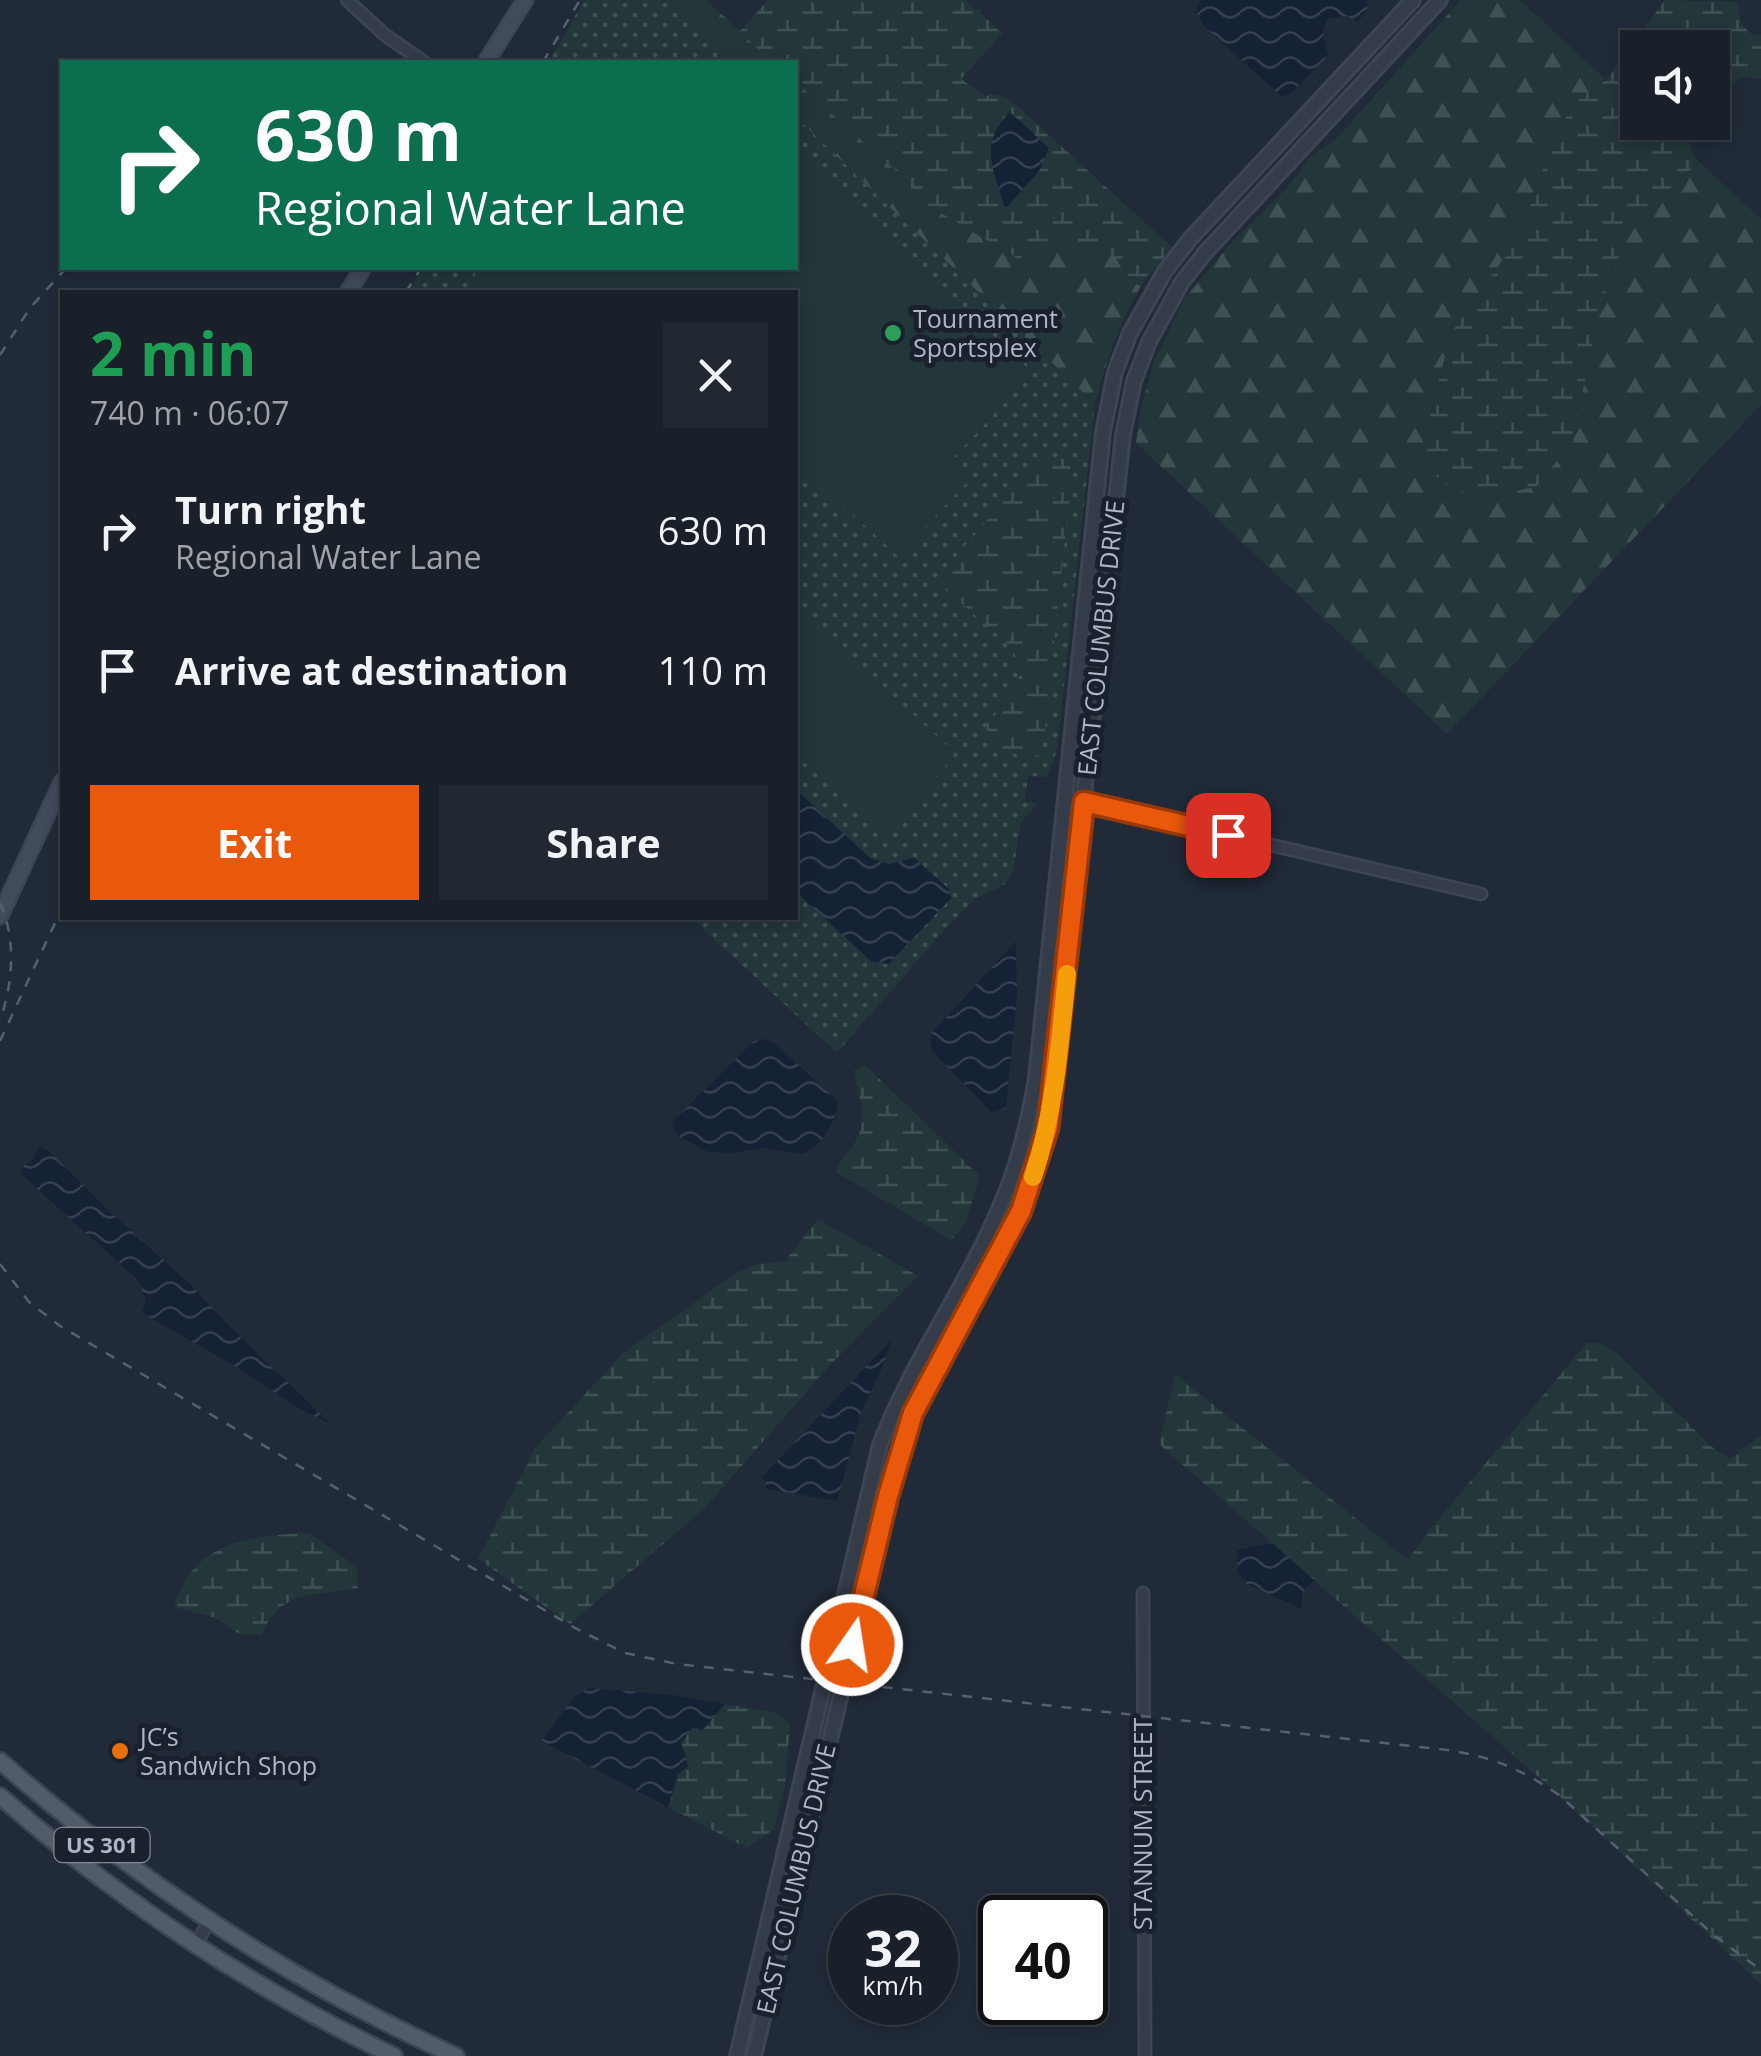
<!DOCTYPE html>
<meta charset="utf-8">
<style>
:root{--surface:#19202a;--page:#222832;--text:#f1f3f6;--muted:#9fa3a8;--line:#373e47;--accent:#ea580c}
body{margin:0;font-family:"Open Sans",sans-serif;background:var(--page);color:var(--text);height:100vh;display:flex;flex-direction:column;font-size:38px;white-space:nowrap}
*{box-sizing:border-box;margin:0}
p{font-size:32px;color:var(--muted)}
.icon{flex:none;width:55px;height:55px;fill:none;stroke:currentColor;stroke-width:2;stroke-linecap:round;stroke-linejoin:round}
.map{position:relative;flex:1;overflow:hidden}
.drawer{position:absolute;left:60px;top:290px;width:738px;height:630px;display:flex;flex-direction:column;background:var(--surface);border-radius:0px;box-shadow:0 5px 15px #0003,0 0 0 2px var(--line)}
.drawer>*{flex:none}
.banner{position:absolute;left:60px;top:60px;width:738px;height:210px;border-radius:0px;box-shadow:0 5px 15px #0003,0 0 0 2px var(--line);background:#0b6e4f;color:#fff;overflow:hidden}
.tools{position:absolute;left:1620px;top:30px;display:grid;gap:20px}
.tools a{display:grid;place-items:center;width:110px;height:110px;border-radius:0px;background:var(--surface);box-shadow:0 5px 15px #0003,0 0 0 2px var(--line);font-size:50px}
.speed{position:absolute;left:828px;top:1895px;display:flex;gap:20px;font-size:50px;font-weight:700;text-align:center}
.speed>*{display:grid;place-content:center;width:130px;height:130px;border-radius:50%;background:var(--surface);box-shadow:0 5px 15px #0003,0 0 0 2px var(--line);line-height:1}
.speed small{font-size:25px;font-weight:400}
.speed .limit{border:5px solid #111;border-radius:15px;background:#fff;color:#111}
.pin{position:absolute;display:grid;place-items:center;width:85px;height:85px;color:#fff;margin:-42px;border-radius:20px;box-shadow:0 5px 15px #0006}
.me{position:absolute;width:110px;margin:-55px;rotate:13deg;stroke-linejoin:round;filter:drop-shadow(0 0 8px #0008)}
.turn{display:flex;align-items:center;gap:35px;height:210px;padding:0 30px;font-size:45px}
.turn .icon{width:130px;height:130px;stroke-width:2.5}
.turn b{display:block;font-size:70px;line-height:85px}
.round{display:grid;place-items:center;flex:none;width:105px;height:105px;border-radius:0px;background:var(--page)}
.head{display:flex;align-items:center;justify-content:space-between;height:170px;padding:0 30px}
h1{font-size:60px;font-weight:700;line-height:75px;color:#1e9e55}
.primary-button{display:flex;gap:20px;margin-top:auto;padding:20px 30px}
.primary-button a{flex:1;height:115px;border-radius:0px;background:var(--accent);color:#fff;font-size:40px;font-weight:700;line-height:115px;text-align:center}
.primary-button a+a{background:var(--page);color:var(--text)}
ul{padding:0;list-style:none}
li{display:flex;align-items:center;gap:30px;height:140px;padding:0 30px}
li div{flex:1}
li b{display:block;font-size:38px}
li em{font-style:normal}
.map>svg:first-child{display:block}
.grass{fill:url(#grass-dots);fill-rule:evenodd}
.forest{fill:url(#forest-firs)}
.wetland{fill:url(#wetland-marsh)}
.garden{fill:#233639}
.water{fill:url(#water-waves)}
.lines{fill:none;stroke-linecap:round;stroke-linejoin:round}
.minor-casing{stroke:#3e4552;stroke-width:15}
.tertiary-casing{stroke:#3e4552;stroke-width:18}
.secondary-casing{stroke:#3e4552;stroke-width:19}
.primary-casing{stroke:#3e4552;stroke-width:20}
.minor{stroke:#343c49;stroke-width:10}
.tertiary{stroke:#343c49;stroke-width:12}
.secondary{stroke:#424b5c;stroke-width:14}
.primary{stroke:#525b69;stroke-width:15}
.rail{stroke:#566070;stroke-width:2.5;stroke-dasharray:10 10;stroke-linecap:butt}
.route-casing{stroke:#983908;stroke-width:25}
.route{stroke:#ea580c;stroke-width:18}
.slow{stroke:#f59e0b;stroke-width:18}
.leisure-dot{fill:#2e9e5b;stroke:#1a212d;stroke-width:4}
.food-dot{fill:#e8710a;stroke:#1a212d;stroke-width:4}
.labels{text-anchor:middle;stroke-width:10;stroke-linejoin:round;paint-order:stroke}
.shield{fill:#1a212d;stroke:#828a97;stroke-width:2.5}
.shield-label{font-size:22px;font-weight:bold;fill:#afb7c5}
.poi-label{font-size:25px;fill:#afb7c5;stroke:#1a212d;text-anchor:start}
.street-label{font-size:25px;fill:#afb7c5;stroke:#1a212d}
</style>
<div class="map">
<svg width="1761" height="2056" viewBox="0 0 1761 2056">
<defs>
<pattern id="grass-dots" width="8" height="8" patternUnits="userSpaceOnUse" patternTransform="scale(2.5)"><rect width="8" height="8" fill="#233639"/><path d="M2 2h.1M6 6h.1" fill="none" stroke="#405154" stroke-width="1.8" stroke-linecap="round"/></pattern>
<pattern id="forest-firs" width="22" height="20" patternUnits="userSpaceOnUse" patternTransform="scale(2.5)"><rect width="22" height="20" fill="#233639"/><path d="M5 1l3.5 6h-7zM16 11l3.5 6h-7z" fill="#405154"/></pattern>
<pattern id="wetland-marsh" width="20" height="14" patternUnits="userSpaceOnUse" patternTransform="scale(2.5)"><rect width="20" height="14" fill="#233639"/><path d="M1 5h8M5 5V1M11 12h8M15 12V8" fill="none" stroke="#405154"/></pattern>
<pattern id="water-waves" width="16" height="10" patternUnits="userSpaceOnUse" patternTransform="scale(2.5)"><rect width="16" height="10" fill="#152135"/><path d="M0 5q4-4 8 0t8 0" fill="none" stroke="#343f51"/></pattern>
</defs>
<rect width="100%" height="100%" fill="#212a38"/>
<g class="grass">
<path d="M584,0h92l64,62h-191z"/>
<path d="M795,116l300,288 -38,346 -10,27 -19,-1 -3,25 13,2 -17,19 -8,50 -8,12 -30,15 -30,30 -108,124 -146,-135h104v-27l77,71 16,2 63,-66 -2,-9 -35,-31 -25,6 -19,-6 -75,-69v-497h-387l14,-24h373zM1072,466l-27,262 -12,30 -29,-8 -6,-41c22,-17 26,-38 13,-63l-64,-55z"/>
</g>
<g class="forest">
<path d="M676,0h30l68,62h-34z"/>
<path d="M1461,0h59l86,80 -26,18 -24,33 -36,105 -69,97 -28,111 150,-3c10,-64 27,-171 66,-223 15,-20 39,-37 58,-53l-2,-7 66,61v186l-314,329 -311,-291 5,-35 13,-47 31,-63 44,-53 58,-57 25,-33 25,-17z"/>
<path d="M795,81l115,102 3,13 105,63c32,-11 39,-30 74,-11 7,3 17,4 23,8 11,10 12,25 26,30 -22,38 -35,75 -46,118l-300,-288z"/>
</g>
<g class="wetland">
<path d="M768,0h197l11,10 4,-1v4l23,20 -42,46 25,18 4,-3 16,3 10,8 156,142 -31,39c-14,-5 -15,-20 -26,-29 -6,-5 -16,-6 -23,-9 -35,-19 -42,0 -74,11 -35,-22 -70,-41 -105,-63l-3,-13 -115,-102v-19h-21l-35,-30z"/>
<path d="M1665,0l73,2 3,21 11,12h9v44l-18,-2 -21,15 -9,12 -1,-56h-74v74l59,1 -10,13 10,28 -58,53 -17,32 -18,46 -12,48 -19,98 -36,45 -56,14 -36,-16 -18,-16 -4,-24 28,-111 69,-97 36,-105 24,-33 26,-18z"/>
<path d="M1047,456l22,4 3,13 -27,255 -6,28c-16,4 -34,-5 -48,-13l-5,-17c21,-28 46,-41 25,-80l-64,-55 -7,-8v-8l94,-109z"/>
<path d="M865,1065l115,111 -15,48 -14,16 -115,-68c5,-15 16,-22 22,-36 10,-20 -1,-45 -4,-66z"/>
<path d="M818,1219l100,57 -86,87 -128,146 -134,115 -92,-65 57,-111 87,-94 114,-81 23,-9 29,-3v-4z"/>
<path d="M1587,1343h14l16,10 95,94 18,12 31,-24v549l-218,-203 -384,-337 16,-70 233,186 22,-31z"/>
<path d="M309,1533l47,33 2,22c-42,8 -79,1 -96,47l-23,-1 -23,-16 -42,-11c19,-66 74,-71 135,-74z"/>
<path d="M725,1704l53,9 12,11 -5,62 -11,43 -27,19 -79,-41 18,-52 -5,-12 12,-16 10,3z"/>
</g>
<g class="garden">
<path d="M795,151l238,222 -81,86 20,18 -74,79 -103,-95v-169h-330l14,-24h316z"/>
<path d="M795,606l158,145 1,6 -68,74h-7l-84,-77z"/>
</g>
<g class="water">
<path d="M1200,0h166l2,10 -11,12 -10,-6 -18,2c-9,13 -6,23 0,37l-38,38 -9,4 -79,-72 -7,-13z"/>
<path d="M1010,112l39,36 -10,23 -34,38c-11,-39 -28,-64 5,-97z"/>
<path d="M795,789l75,69 19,6 25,-6 35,31 2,9 -62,66 -17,-2 -77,-71z"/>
<path d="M1016,941l1,54 -11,113 -14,5 -60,-62 -2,-16z"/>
<path d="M765,1039l8,3 65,59c-2,20 -16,45 -35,53l-41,-6 -29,5 -25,-1 -30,-16 -6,-14 82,-81z"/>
<path d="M38,1147l10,3 61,61 83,75 32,35 107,103 -35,-17 -61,-41 -93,-53 4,-14 -8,-19 -116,-105 -1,-7 12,-8z"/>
<path d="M891,1340l-6,21 -24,52 -24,88 -70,-12 -4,-13z"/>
<path d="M1272,1543l42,37 -12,13v16l-55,-25 -9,-11 -1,-23z"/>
<path d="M589,1688l84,7 52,9 -23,26 -9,-3 -12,16 7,23 -11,9 -9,32 -127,-66 34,-45z"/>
</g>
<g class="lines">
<defs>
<g id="minor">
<path d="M347,0l38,35 39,27"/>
<path d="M1065,797l416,97"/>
<path d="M1143,1593l2,463"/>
<path d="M196,1944l13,-23"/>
</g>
<g id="tertiary">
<path d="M737,2056l143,-611c33,-87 90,-162 124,-248 16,-38 25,-78 32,-119l67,-646 12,-60 15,-39 35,-62 25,-32 223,-239"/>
<path d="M754,2056l145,-603 28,-70 94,-172 27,-83 75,-693 11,-54 15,-39 33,-60 23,-29 235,-253"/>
</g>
<g id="secondary">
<path d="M486,62l39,-62"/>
<path d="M348,292l15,-24"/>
<path d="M0,916l62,-134"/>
</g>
<g id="primary">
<path d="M0,1761c138,120 289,220 456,295"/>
<path d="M0,1796c118,104 252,192 394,260"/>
</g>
</defs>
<use href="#minor" class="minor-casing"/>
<use href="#tertiary" class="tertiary-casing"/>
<use href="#secondary" class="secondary-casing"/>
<use href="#primary" class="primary-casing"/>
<use href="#minor" class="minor"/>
<use href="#tertiary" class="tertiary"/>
<use href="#secondary" class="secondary"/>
<use href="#primary" class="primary"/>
<g class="rail">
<path d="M543,62l37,-62"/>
<path d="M406,292l15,-24"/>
<path d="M0,355l30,-47 36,-40"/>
<path d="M0,903c16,36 13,75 2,112"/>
<path d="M0,1041l62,-133"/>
<path d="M0,1264l29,38 31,24 515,302 50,25 52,11 761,85c48,5 82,19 121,46l157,142 45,33"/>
</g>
</g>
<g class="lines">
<defs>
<path id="route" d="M852,1645l36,-149 25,-83 108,-202 27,-83 36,-326 144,33"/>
</defs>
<use href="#route" class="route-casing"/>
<use href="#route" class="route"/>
<path class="slow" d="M1033,1177c22,-66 27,-134 34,-203"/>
</g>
<circle class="leisure-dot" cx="893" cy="333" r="10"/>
<circle class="food-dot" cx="120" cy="1751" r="10"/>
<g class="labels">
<rect class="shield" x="54.5" y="1828" width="95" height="34" rx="8"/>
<g class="shield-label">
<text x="102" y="1853">US 301</text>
</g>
<g class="poi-label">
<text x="913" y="328">Tournament<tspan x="913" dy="29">Sportsplex</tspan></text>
<text x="140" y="1746">JC’s<tspan x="140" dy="29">Sandwich Shop</tspan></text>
</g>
<g class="street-label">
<text transform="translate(1101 638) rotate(-84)" y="9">EAST COLUMBUS DRIVE</text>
<text transform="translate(1143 1824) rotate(-90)" y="9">STANNUM STREET</text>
<text transform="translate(796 1879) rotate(-77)" y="9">EAST COLUMBUS DRIVE</text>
</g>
</g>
</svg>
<div class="tools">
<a><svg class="icon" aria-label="sound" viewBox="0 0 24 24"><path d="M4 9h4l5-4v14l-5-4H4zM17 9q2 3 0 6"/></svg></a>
</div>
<div class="speed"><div>32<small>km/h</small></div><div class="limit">40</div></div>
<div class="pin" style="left:1228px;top:835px;background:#d93025"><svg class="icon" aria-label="arrive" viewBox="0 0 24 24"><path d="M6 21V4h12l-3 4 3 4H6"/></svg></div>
<svg class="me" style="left:852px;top:1645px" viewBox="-20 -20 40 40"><circle r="17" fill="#ea580c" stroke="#fff" stroke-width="3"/><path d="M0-11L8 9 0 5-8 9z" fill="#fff"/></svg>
<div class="banner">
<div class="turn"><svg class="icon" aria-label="right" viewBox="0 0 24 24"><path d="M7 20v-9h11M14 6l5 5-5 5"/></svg><div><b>630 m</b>Regional Water Lane</div></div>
</div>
<section class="drawer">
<div class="head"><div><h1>2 min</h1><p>740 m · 06:07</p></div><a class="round"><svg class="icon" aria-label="close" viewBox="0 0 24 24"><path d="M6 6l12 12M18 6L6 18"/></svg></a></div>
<ul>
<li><svg class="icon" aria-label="right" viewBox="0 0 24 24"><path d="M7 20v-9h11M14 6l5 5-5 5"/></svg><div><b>Turn right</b><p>Regional Water Lane</p></div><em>630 m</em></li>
<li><svg class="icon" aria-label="arrive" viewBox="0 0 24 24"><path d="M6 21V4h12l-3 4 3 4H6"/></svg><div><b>Arrive at destination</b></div><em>110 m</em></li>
</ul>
<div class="primary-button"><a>Exit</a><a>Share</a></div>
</section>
</div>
